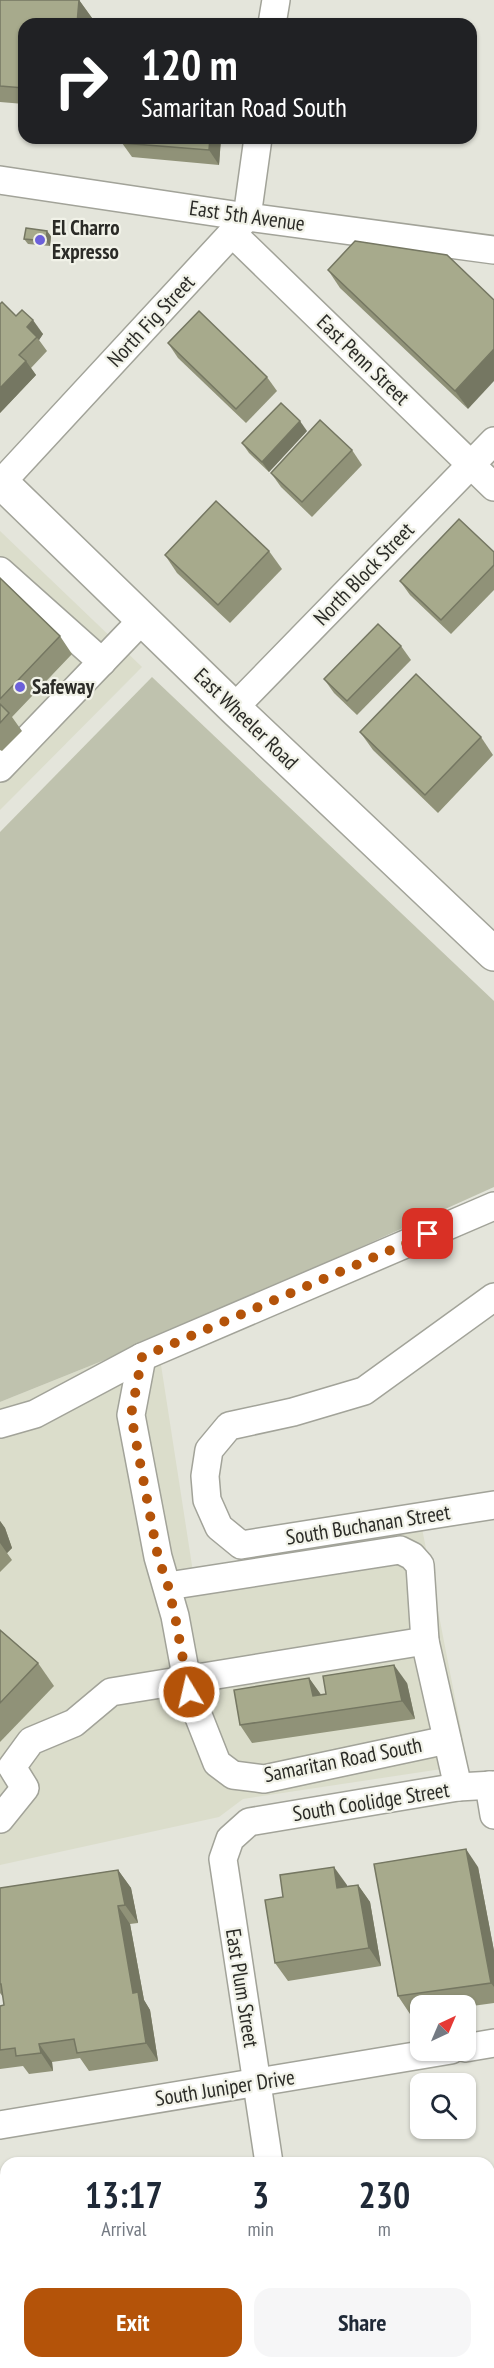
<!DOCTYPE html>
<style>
:root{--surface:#fff;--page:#f6f6f7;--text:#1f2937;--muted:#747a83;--accent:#b45309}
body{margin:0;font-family:"PT Sans Narrow",sans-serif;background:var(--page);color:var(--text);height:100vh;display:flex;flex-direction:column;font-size:22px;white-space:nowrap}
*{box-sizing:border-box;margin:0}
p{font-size:20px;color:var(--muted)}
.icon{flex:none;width:33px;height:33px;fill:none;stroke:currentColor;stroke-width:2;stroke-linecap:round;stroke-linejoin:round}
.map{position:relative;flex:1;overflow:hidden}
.sheet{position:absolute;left:0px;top:2157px;width:495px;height:212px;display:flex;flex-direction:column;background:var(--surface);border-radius:18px 18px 0 0;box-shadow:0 2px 4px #0004}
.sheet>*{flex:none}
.banner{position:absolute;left:18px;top:18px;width:459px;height:126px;border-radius:18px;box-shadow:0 2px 4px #0004;background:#202124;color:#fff;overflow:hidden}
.needle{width:39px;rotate:44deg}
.buttons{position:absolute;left:410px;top:1995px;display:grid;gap:12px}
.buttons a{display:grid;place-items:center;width:66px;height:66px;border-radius:12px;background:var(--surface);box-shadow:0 2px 4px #0004;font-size:30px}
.pin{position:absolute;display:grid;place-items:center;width:51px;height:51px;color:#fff;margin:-26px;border-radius:12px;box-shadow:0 3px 9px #0006}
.me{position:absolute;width:66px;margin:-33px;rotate:351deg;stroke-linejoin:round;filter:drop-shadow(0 0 4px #0008)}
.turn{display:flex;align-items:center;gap:21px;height:126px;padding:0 24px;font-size:27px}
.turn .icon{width:78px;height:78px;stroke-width:2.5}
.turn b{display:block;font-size:42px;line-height:51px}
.eta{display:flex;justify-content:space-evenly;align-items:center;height:102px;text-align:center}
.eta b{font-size:36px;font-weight:600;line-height:42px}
.button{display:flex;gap:12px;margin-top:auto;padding:12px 24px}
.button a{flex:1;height:69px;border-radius:18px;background:var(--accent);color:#fff;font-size:24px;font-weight:600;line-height:69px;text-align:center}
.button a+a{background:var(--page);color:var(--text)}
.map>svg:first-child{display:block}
.built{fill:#dbddcb}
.green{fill:#bfc2ae}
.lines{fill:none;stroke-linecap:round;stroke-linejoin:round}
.minor-casing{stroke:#a2a399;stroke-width:30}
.major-casing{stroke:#a2a399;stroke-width:36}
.minor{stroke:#fff;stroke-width:27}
.major{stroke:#fff;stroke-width:33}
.wall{fill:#909278}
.shaded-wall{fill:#757762}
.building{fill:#a7aa8c;stroke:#757762;stroke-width:1.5}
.route{stroke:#b45309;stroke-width:10;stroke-dasharray:0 18}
.poi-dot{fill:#6c60da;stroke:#f1f2e8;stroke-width:2}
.labels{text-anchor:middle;stroke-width:4.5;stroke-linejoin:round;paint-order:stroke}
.street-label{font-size:21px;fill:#2b2b27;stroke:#f1f2e8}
.poi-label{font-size:21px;font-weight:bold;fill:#2b2b27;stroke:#f1f2e8;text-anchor:start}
</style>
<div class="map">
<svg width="494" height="2368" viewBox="0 0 494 2368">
<rect width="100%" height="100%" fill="#e4e5db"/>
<g class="built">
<path d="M0,531l142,136 -142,143z"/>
<path d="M157,1339l36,233 228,-49 47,242 -225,34 -24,18 -219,48v-463z"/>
</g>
<path class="green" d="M152,677l342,324v186l-337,152 -157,63v-570z"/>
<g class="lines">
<defs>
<g id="minor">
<path d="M272,24l4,-24"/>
<path d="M0,180l247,37 247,33"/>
<path d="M232,233l262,254"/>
<path d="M0,484l247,-267 11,-79"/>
<path d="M0,571l102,91"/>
<path d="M234,708l260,-267"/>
<path d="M0,768l143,-149"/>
<path d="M494,1297l-130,94 -71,21 -64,14 -20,24 -4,26 2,24 12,27 22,18 253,-40"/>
<path d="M142,1357l-11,58 27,142 17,59 14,76 28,71 16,12 31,4 183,-39"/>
<path d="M0,1424l35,-10 107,-57 352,-151"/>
<path d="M168,1586l232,-36 12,6 8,9 5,76 33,146"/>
<path d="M489,1785l5,30"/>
<path d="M0,1819l25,-31 -13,-21 19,-26 43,-18 37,-31 314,-51"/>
<path d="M465,2048l29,-5"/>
<path d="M0,2125l451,-75"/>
<path d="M269,2163l-46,-304 7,-20 19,-17 209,-35 36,-2"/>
<path d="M489,2322l5,-1"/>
<path d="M301,2362l1,6"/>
<path d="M190,2368l33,-6"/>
</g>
<path id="major" d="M0,481l234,227 260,246"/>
</defs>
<use href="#minor" class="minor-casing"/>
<use href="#major" class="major-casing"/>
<use href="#minor" class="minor"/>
<use href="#major" class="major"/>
</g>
<g class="wall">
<path d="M0,0h79l13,18 -1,6h-67v80l-24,-2z"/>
<path d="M123,138h98l-2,27 -87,-8 -10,-14z"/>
<path d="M51,236l-1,10 -22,-2 -4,-5z"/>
<path d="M355,241l113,168 -128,-121 -12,-18z"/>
<path d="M16,316l27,18 -4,6 8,11 -16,17 5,7 -36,38z"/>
<path d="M168,343l99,34 10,14 -31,32 -68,-65z"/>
<path d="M307,431l-38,41 -20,-19 -7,-10z"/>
<path d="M352,450l10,15 -50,52 -31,-30 -10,-14z"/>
<path d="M269,551l13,18 -52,54 -53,-50 -12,-18z"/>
<path d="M494,552v38l-43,44 -41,-39 -10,-14z"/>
<path d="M0,578l60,58 12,18 -60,63 10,14 -20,20 -2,-1z"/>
<path d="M401,646l10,14 -54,55 -23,-22 -10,-14z"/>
<path d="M360,732l121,5 12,18 -55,58 -65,-63z"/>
<path d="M0,1521l5,7 7,20 -5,5 5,7 -12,12z"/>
<path d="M0,1630l38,33 16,23 -54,56z"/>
<path d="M309,1678l12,17 86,-12 8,36 -163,24 -12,-18z"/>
<path d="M478,1867l16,84v52l-29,4v-1h-45v7l-10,1 -12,-18z"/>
<path d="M118,1870l13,18 7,35 -8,1 14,76 6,10 8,51 -69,10 -9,-13 -28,4 1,9 -24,3 -6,-8 -23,3v-63l4,-1 -1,-8 -3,-4v-105z"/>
<path d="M347,1885v1l11,-1 12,17 11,64 -93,15 -13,-18z"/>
</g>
<g class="shaded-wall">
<path d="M79,0l13,18 -1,6h-14z"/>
<path d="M210,138h11l-2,27 -10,-15z"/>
<path d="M47,231l4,5 -1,10 -4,-5z"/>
<path d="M33,320l10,14 -4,6 -12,-13z"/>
<path d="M494,349v32l-26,28 -13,-18z"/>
<path d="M26,361l10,14 -36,38v-25z"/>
<path d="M300,421l7,10 -38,41 -7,-10z"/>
<path d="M0,1521l5,7 7,20 -5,5 -7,-10z"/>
<path d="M394,1665l13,18 8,36 -13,-18z"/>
<path d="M309,1678l13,18h-9z"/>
<path d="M466,1849l12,18 16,84v36l-3,-4z"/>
<path d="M334,1867l13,18 2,21 -12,-18z"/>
<path d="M118,1870l13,18 7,35 -13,-18z"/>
<path d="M358,1885l12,17 11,64 -12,-18z"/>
<path d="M118,1906l12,18 14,76 6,10 8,51 -12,-18 -13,-50z"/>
<path d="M39,2044l13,18 1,9 -12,-18z"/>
</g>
<g class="building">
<path d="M0,0h79l-2,24h-53v64l-24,-2z"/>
<path d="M123,138h87l-1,12 -87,-7z"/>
<path d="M26,228l21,3 -1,10 -22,-2z"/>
<path d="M355,241l92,14 47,45v49l-39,42 -127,-121z"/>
<path d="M2,302l14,14 6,-6 11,10 -6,7 10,10 -18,18 7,6 -26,27v-84z"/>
<path d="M199,311l68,66 -31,32 -68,-66z"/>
<path d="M281,403l19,18 -38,41 -20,-19z"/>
<path d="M320,420l32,30 -50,52 -31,-29z"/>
<path d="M216,501l53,50 -51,54 -53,-50z"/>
<path d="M459,519l35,33v13l-53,55 -41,-39z"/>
<path d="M0,578l60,58 -60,63z"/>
<path d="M378,624l23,22 -54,55 -23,-22z"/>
<path d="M416,674l65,63 -56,58 -65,-63z"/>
<path d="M0,704l9,9 -9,10z"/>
<path d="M0,1630l38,33 -38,40z"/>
<path d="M394,1665l8,36 -162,24 -6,-35 75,-12 4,18 13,-2 -3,-18z"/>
<path d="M466,1849l25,134 -93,13 -24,-132z"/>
<path d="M334,1867l3,21 21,-3 11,63 -94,15 -10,-63 18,-3 -3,-22z"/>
<path d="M118,1870l7,35 -7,1 15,87 5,-1 8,51 -69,10 -3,-14 -35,5 2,9 -25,3 -1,-8 -15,2v-44l4,-1 -3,-21h-1v-96z"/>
</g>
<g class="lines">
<path class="route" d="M189,1692l-14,-76 -7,-30 -10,-29 -27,-142 11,-58 286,-123"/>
</g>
<g class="poi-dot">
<circle cx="40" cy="240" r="6"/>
<circle cx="20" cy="687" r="6"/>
</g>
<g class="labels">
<g class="street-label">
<text transform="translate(247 216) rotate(8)" y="7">East 5th Avenue</text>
<text transform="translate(151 321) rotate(-47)" y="7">North Fig Street</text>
<text transform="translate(363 360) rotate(44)" y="7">East Penn Street</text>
<text transform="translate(364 574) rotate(-46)" y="7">North Block Street</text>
<text transform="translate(246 719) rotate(44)" y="7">East Wheeler Road</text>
<text transform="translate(368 1525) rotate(-9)" y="7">South Buchanan Street</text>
<text transform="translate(343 1760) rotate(-11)" y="7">Samaritan Road South</text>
<text transform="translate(371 1802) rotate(-9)" y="7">South Coolidge Street</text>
<text transform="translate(242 1988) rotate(81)" y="7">East Plum Street</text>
<text transform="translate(225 2088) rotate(-9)" y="7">South Juniper Drive</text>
</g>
<g class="poi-label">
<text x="52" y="235">El Charro<tspan x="52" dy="24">Expresso</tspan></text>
<text x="32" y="694">Safeway</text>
</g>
</g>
</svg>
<div class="buttons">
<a><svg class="needle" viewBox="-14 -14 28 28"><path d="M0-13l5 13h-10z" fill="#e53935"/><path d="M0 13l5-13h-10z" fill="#747a83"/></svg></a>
<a><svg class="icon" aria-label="search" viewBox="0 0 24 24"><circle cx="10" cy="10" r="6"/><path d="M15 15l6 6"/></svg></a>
</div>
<div class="pin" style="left:428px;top:1234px;background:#d93025"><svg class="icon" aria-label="arrive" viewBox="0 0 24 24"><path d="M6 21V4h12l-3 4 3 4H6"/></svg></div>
<svg class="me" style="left:189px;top:1692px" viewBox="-20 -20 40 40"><circle r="17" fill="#b45309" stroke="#fff" stroke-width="3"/><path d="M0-11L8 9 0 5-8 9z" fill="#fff"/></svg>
<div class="banner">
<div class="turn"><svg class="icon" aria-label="right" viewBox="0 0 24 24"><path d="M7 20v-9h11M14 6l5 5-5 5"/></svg><div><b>120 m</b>Samaritan Road South</div></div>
</div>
<section class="sheet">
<div class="eta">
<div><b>13:17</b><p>Arrival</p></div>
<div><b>3</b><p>min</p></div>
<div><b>230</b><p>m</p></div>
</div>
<div class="button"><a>Exit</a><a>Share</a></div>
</section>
</div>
